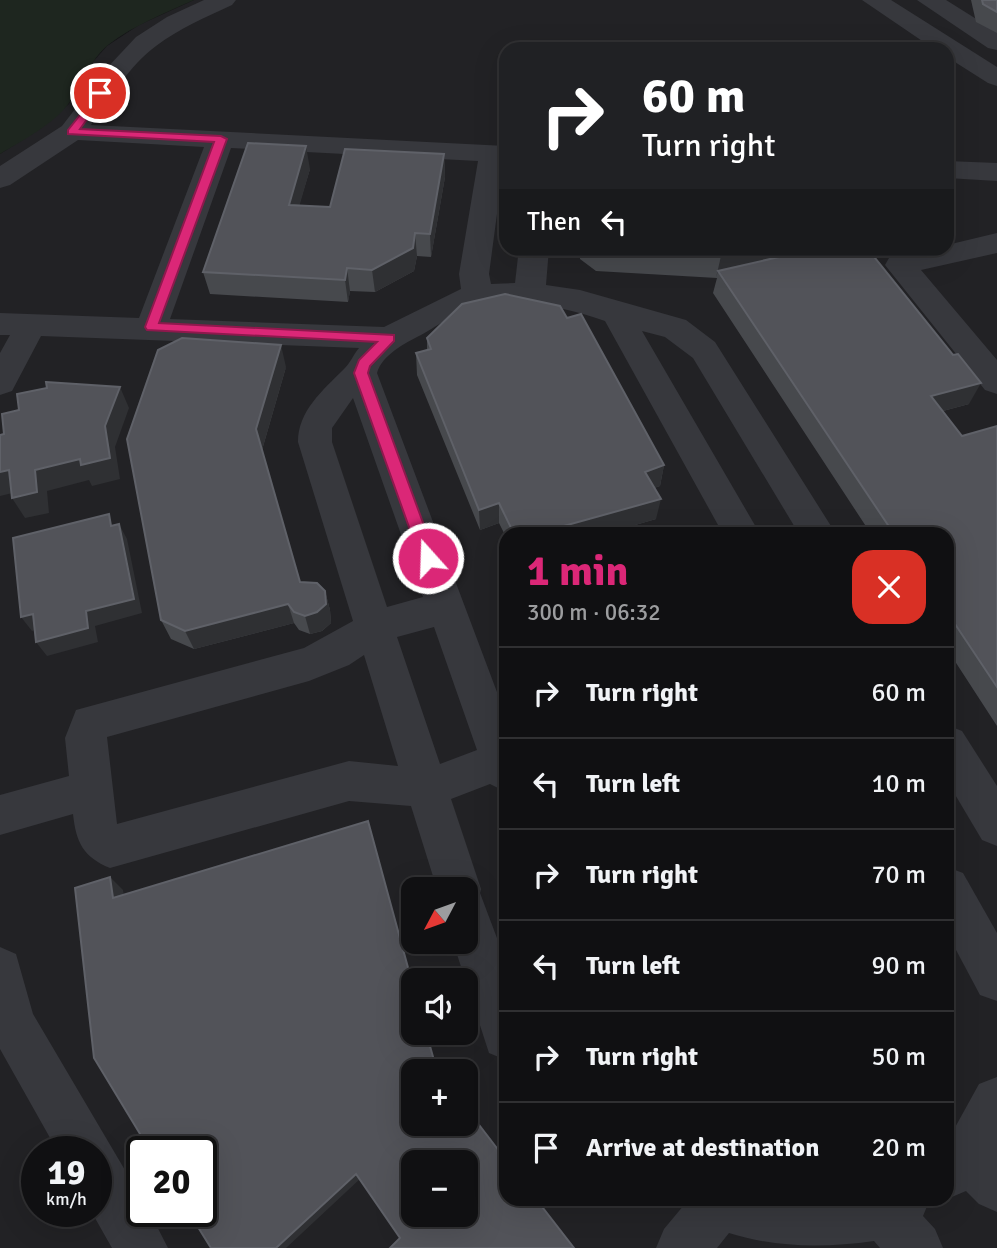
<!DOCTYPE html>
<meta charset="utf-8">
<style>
:root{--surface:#101012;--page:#19191b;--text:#f1f3f6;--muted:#9c9d9f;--line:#303032;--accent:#db2777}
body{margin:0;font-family:Signika,sans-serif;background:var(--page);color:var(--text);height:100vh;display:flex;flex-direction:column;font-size:26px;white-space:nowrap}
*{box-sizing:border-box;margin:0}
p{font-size:23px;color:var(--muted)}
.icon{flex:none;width:38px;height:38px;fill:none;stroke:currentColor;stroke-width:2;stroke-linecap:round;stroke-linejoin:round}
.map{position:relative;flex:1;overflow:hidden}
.side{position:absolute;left:499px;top:527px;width:455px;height:679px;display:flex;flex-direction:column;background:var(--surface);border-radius:21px;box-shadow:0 7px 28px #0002,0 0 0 2px var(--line)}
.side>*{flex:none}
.banner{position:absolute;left:499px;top:42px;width:455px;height:214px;border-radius:21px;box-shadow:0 7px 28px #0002,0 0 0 2px var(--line);background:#202124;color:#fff;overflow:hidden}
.needle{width:46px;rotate:229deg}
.buttons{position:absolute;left:401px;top:877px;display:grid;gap:14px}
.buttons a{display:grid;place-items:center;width:77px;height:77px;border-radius:14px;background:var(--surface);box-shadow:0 7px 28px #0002,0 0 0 2px var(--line);font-size:35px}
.speed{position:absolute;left:21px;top:1136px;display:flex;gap:14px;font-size:35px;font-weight:700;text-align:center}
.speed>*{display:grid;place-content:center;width:91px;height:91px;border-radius:50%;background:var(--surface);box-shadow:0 7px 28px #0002,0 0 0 2px var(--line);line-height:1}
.speed small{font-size:18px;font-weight:400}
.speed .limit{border:4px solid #111;border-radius:10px;background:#fff;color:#111}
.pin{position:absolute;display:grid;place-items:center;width:60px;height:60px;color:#fff;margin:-30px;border:4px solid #fff;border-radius:50%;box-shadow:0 2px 7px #0007}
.me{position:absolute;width:77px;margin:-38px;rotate:340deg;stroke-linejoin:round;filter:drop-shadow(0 0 5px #0008)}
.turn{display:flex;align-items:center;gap:24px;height:147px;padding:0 28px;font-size:32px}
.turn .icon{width:91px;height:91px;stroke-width:2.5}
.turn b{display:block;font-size:49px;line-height:60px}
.then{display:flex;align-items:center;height:66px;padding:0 28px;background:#0003;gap:14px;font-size:26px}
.round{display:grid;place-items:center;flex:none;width:74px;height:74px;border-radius:21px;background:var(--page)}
.overview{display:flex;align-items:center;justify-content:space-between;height:119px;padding:0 28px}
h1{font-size:42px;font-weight:700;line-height:52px;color:var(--accent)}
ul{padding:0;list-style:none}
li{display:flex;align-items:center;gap:21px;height:91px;padding:0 28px;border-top:2px solid var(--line)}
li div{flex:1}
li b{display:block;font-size:26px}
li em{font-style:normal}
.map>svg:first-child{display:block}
.built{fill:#222225;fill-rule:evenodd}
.green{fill:#1e261f}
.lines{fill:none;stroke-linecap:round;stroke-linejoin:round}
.minor{fill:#37383d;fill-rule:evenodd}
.wall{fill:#47494d}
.shaded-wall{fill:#2f3033}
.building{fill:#525359;stroke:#5f6168;stroke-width:2;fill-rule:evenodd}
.route{fill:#db2777;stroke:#8e194d;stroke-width:2}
</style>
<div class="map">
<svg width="997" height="1248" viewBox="0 0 997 1248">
<rect width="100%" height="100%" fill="#161618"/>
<path class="built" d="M194,0h803v1248h-997v-1094l41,-26 28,-24 15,-32 23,-26 32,-21zM506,49h441v199h-441zM506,534h441v665h-441zM413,889h53v53h-53zM413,980h53v52h-53zM413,1071h53v53h-53zM37,1152h59v59h-59zM142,1152h59v59h-59zM413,1162h53v52h-53z"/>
<path class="green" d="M0,0h194c-29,13 -60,25 -86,45 -19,16 -25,38 -39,58 -16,22 -46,37 -69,51z"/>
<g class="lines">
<g class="minor">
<path d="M204,0h32l-4,5c-26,12 -52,23 -76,41 -26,19 -46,52 -65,79l415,21 -17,128 2,10 24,-1 4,-35h30l-3,37 34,5 106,30 29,22 121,192h-37l-106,-176 -28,-21 -23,-6 118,203h-37l-118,-213c-40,-14 -84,-23 -127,-15 -19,3 -40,20 -57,29 -16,8 -39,20 -44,38l129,343v76l-16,-8 -39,15 30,90 -1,4 26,69v98l-17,-7 -36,-111h13v-53h-29l-26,-83 -62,-5 -239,67c-27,-11 -34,-26 -37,-54l-73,21v-40l69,-19 -4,-38 11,-28 228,-62 49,-27 -55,-179c0,-31 25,-52 45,-72 7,-6 10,-15 16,-22l-318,-12 -29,55 -12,4v-42l10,-18h-10v-22l139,5 65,-171 -126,-7 -68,45 -10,3v-22l62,-40 44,-57 30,-32 31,-20zM231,148l247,13 -19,113 2,15 -77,38 -214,-8zM353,398l70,199 -36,10 -55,-165v-14zM434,627l43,123 -37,14 -43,-127zM364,655l34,111 -49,-5 -232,63 -10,-87 202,-56 40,-16z"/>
<path d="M862,0h29l106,67v19l-9,-3 -41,-26v-8h-13z"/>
<path d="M917,0h29l51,32v18l-9,-2z"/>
<path d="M947,161l50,2v18l-50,-3z"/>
<path d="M997,233v20l-76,17 76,90v34l-12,-4 -100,-125 4,-7 40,-10h18v-3z"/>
<path d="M947,725l15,6 35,55v60l-15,-6 -35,-59z"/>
<path d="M947,867l16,6 34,60v68l-17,-6 -33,-62z"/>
<path d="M0,947l16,7 17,60 109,185v12h7l19,37h-56l-21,-37h5v-59h-38l-58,-103z"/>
<path d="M997,1077v135l-18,-8 -13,-13 -19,8v-57l32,-58z"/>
<path d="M689,1199h241l-7,17 12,13 8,19h-63l-6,-7c-49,7 -98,7 -145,-8l-12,15h-61l8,-19z"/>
</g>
</g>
<g class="wall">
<path d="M971,0h26v33l-21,-11z"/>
<path d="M444,154l1,23 -14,80 -14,-1 -3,15 -39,21 -25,-1 -2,11 -138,-8 -7,-22 107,-103 -11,36 31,2z"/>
<path d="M580,248h287l102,156 -26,7 19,25 35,-10v300l-50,-77v-115h-76l-158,-241 4,-15 -121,-7 -16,-12z"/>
<path d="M427,338l237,127 -4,21 -6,2 2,31 -52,15h-98v3l-7,-14 -19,7 -63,-155 -1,-22 11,-3z"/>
<path d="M286,367l-24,83 38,132 25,9 5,19 1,13 -9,8 -12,3 -11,-4 -5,-7 -100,26 -23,-10 -10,-19z"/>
</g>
<g class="shaded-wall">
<path d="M306,146l4,23 -17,59 -4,-23z"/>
<path d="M444,154l1,23 -14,80 -1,-23z"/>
<path d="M415,233l2,23 -3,15 -39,21 -3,-22z"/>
<path d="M751,248h88l-121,23 -2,7 5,-22z"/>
<path d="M347,268l3,23 -2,11 -3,-22z"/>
<path d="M281,345l5,22 -24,83 -6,-21z"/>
<path d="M981,383l-12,21 -49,13 11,-21z"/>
<path d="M120,387l9,21 -14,39 5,32 -28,7 -3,-6 -42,11 2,22 -24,5 -13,-20 23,-28 70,-44z"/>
<path d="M664,465l-4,21 -18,6 3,-20z"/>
<path d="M9,470l12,21 -21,5v-24z"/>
<path d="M661,499l-5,20 -52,15h-69z"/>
<path d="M499,503v20l-19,7 -1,-20z"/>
<path d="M119,524l8,15 15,74 -47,13 3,16 -51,14 -11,-14 50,-31z"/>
<path d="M325,591l5,19 1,13 -9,8 -12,3 -5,-18z"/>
<path d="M288,604l6,19 -100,26 -9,-18z"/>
<path d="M33,614l10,14 -11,3 -11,-14z"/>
<path d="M110,877l13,13 3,20 -13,-12z"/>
<path d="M356,1174l5,4 -75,70h-10z"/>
</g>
<g class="building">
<path d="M982,0h15v12l-14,-8z"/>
<path d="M248,143l58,3 -17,59 41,2 15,-58 99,5 -14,80 -15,-1 -2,15 -41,22 -25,-2 -2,12 -142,-8z"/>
<path d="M604,248h147l-30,8z"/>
<path d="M818,248h49l86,107 5,-1 23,29 -50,13 31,40 35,-10v261l-50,-75v-78h-53l-176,-263z"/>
<path d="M505,294l55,12 7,12 14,-4 83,151 -19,7 16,27 -126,35h-21l-15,-31 -20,7 -63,-157 15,-4 -4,-11 35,-34z"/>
<path d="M182,338l99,7 -25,84 44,153 17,1 8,8 1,13 -9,8 -12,4 -11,-4 -6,-8 -103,27 -24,-11 -34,-181 31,-89z"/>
<path d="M46,382l74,5 -15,39 5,32 -29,7 -1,-6 -45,11 2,22 -25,6 -3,-28 -9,2v-37l4,-1 -2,-20 17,-4 -2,-16 30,-6z"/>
<path d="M109,514l2,12 8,-2 15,75 -48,12 2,17 -52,14 -3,-28 -12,3 -8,-79z"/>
<path d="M368,821l45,165v46h13l11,39h-24v53h53v-16l40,52v39h30l38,49h-184l10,-10 -44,-64 -80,74h-65l-23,-37h13v-59h-50l-57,-94 -19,-170 35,-11 3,21zM413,1162h53v52h-53z"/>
<path d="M947,1007l6,11 -6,3z"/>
</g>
<path class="route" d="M100,90l6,3 -26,36 141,7 6,3 -68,184 235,12v6l-24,25 -2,7 68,185 -3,5 -5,2 -8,-7 -66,-185 5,-13 18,-18 -230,-12 -2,-3 69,-185 -146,-8v-4z"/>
</svg>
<div class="buttons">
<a><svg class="needle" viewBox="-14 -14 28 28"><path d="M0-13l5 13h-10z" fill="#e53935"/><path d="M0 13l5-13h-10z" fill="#9c9d9f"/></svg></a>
<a><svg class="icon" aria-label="sound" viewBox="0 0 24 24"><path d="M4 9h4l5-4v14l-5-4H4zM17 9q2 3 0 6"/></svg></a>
<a>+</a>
<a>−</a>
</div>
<div class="speed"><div>19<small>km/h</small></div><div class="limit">20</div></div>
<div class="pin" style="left:100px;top:93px;background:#d93025"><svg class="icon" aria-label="arrive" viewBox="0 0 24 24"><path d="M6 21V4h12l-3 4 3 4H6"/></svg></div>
<svg class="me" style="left:428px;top:558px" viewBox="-20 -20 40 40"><circle r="17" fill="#db2777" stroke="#fff" stroke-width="3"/><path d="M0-11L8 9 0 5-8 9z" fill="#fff"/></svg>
<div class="banner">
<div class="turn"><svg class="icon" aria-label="right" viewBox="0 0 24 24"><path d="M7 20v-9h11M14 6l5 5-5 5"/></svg><div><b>60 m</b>Turn right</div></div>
<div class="then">Then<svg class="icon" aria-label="left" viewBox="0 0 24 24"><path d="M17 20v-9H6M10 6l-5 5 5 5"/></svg></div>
</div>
<section class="side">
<div class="overview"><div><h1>1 min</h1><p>300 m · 06:32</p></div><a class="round" style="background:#d93025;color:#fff"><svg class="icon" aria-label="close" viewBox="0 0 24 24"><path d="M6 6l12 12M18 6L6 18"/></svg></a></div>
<ul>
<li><svg class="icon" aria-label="right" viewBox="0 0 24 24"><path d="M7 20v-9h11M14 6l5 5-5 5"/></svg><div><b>Turn right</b></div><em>60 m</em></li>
<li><svg class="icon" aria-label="left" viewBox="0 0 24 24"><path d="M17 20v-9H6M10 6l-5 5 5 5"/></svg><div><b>Turn left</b></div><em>10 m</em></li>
<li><svg class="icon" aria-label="right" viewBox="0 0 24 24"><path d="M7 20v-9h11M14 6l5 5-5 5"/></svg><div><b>Turn right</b></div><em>70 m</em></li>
<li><svg class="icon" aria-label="left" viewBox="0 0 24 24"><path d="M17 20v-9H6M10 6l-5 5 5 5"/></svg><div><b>Turn left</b></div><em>90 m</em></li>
<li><svg class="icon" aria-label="right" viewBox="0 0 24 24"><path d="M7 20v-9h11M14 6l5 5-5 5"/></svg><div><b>Turn right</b></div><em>50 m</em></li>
<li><svg class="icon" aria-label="arrive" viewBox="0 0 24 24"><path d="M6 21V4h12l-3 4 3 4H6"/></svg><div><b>Arrive at destination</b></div><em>20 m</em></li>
</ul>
</section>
</div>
